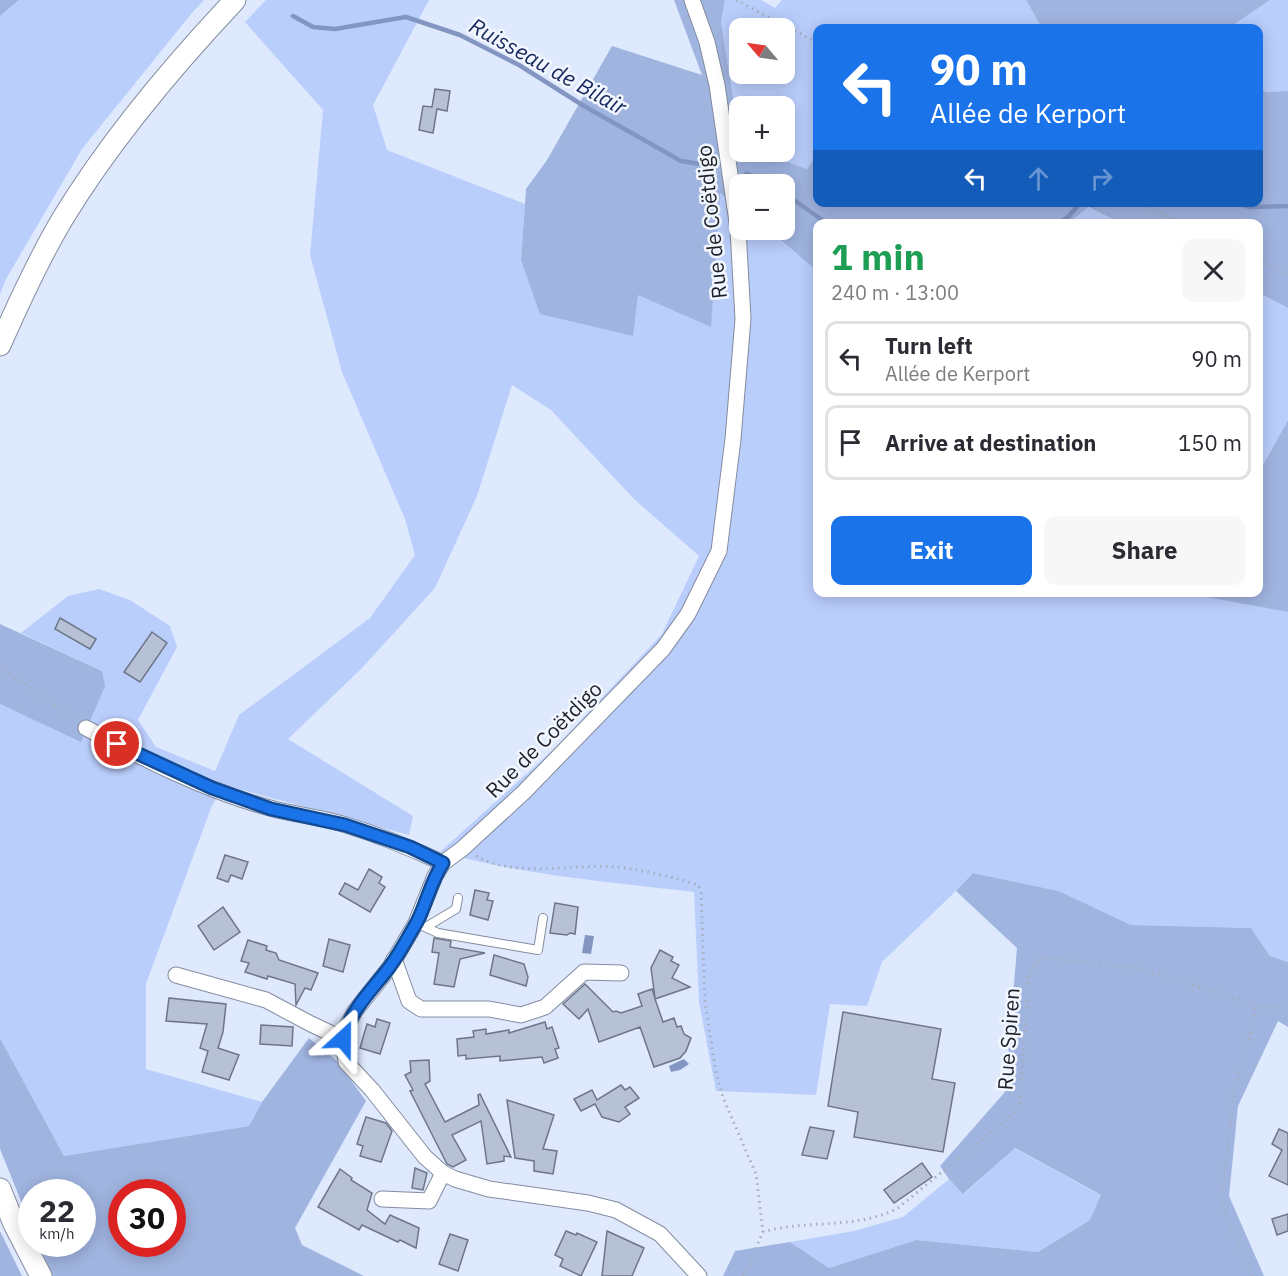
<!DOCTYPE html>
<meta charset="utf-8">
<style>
:root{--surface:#fff;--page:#f7f7f7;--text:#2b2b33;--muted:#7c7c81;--line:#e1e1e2;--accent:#1a73e8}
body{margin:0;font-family:"IBM Plex Sans",sans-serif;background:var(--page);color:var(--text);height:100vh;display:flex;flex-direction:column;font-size:22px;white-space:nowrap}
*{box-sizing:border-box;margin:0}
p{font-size:20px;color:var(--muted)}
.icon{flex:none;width:33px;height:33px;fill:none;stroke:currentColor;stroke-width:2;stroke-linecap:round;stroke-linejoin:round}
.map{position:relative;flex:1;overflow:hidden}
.details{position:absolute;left:813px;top:219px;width:450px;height:378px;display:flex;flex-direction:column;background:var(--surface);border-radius:12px;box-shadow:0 3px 15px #0003}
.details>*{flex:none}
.top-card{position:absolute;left:813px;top:24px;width:450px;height:183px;border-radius:12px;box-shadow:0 3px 15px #0003;background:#1a73e8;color:#fff;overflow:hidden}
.needle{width:39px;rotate:299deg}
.tools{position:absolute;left:729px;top:18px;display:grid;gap:12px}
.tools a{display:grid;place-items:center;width:66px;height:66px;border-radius:12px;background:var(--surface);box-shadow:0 3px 15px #0003;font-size:30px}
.speed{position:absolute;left:18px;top:1179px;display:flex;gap:12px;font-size:30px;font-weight:700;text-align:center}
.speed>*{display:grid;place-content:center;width:78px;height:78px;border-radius:50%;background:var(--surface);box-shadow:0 3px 15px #0003;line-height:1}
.speed small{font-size:15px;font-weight:400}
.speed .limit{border:9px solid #d22;background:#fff;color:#111}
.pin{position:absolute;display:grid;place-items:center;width:51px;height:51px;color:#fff;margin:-26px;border:3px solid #fff;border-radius:50%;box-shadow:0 2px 6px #0007}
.me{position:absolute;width:66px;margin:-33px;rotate:24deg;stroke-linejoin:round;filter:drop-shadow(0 0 4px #0008)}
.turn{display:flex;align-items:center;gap:21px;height:126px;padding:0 18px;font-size:27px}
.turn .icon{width:78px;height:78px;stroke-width:2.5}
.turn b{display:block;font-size:42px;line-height:51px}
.lanes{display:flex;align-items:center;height:57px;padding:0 18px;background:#0003;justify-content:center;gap:30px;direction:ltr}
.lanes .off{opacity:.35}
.round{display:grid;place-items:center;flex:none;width:63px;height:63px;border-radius:12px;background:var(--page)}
.headline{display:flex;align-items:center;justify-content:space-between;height:102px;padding:0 18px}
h1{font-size:36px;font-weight:800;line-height:45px;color:#1e9e55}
.primary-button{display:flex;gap:12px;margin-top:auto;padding:12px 18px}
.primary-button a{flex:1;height:69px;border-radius:12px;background:var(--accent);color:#fff;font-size:24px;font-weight:800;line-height:69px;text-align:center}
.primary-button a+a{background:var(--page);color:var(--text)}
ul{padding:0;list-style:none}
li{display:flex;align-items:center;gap:18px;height:75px;margin:0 12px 9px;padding:0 6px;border:3px solid var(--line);border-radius:12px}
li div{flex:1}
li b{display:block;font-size:22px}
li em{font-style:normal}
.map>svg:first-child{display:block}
.green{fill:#bacefc;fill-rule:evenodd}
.forest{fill:#a0b4e0;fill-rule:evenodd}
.water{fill:#8396c2}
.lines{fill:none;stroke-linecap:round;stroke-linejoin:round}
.stream{stroke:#8396c2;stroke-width:4.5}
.building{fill:#b7c1d5;stroke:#6d7689;stroke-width:1.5}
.service-casing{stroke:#838c9f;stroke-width:10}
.minor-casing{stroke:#838c9f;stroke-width:17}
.secondary-casing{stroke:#838c9f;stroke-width:23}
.path{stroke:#a5adbe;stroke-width:3;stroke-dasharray:1.5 4.5;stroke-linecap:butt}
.service{stroke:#fff;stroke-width:8}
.minor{stroke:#fff;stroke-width:15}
.secondary{stroke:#fff;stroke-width:21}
.route-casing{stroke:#114b97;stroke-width:15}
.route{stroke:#1a73e8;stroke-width:10}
.labels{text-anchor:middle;stroke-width:5;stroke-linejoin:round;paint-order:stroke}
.street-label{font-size:21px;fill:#1d2028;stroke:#f2f6fe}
.water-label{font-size:22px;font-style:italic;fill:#15285d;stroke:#f2f6fe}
</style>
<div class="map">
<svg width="1288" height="1276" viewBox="0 0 1288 1276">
<rect width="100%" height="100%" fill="#dfe9fe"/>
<g class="green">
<path d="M19,0h185l-13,14 -109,135 -76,130 -6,15v-278z"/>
<path d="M266,0h163l-56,105 14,45 138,54 -4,56 111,76 5,-41 83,-103 19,15 1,23h29l48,41 1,321h373l97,20v350l-18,-6 -19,-28 -120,-3 -72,-34 -86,-18 -17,18 -74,71 -15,44 -37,-2 -14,91 -100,-4 -17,-89 -5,-110c-87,-10 -170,-17 -254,-40l113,-102 109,-116 37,-78 -64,-56 -84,-90 -39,-25 -35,111 -42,92 -74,81 -73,70 125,77 -4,19 -186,-50 -12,23 -65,176v85l116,33 -13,24 -185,30 -64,-118v-334l81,37 21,-70 -81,-38 47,-37 31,-7 31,11 40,26 7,21 -39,73 18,27 59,24 24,-56 131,-97 45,-63 -10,-36 -63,-147 -32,-117 13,-145 -78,-88z"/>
<path d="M725,0h36l14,8 7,-8h244l16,28h-224l-1,126 -10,15 -47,-17h24v-46h-44l-1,29 -18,-113zM740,28h44v46h-44z"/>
<path d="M1270,0h18v91l-22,1 -7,-5 -1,-59h-29z"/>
<path d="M1087,207l33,16 -51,1z"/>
<path d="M1259,293l29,15v112l-29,52z"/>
<path d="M1014,1148l88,48 -12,24 -52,32 -122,-12 -87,28 -39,-26 64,-11 49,-14 46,-38 15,15z"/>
</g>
<g class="forest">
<path d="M0,0h19l-19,16z"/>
<path d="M674,0h51l-4,22 18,113 1,17h20l47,17 10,-15 1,48h440l1,-115 7,5 22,-1v217l-29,-15 -1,-69 -138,-1 -32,-16 -19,16 -251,1 -1,47 -48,-41h15v-46h-44l-1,23 -19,-14 -9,134 -73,-32 -5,41 -93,-22 -19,-54 5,-71 21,-29 65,-114 90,29z"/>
<path d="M1026,0h244l-41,28h-187z"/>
<path d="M1288,420v192l-98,-18 68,-2 1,-120z"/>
<path d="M0,624l102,47 3,15 -24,56 -81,-38z"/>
<path d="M973,873l86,18 72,34 120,3 19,28 18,6v65l-10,-6 -40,85 -9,90 35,80h-541l12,-25 55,-9 39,26 87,-28 122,12 52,-32 11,-25 -86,-47 -52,46 -14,-15 -9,-13 65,-74 12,-144 -61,-57z"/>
<path d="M0,1038l64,118 185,-30 13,-24 47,-64 28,23 29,40 -71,127 7,17 62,31h-312l-13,-32h43v-52h-50l-1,34 -31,-77zM122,1192h50v52h-50z"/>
<path d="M0,1231l22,45h-22z"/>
</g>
<g class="water">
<path d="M585,935l9,1 -3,18 -9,-1z"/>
<path d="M684,1059l5,5 -9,6 -9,2 -2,-6z"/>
</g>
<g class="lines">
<g class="stream">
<path d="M293,16l20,11 22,2 71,-12 54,18 59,30 65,41 97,55 32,5"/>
<path d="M746,174l14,4 11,6"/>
<path d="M784,193l44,31"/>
<path d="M1231,202l19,5 38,-1"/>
<path d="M1057,224l11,-7 13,-15"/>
</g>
</g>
<g class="building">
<path d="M435,89l15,2 -3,20 -10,-2 -4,24 -14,-3 4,-24 9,1z"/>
<path d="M60,618l36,21 -6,10 -35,-20z"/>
<path d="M152,632l15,11 -27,39 -16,-10z"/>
<path d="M225,855l23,7 -6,17 -11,-4 -3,7 -11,-4z"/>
<path d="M369,869l13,8 -3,6 6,4 -15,25 -31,-18 6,-11 13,7z"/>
<path d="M475,890l14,3 -2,7 6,1 -5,19 -18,-5z"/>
<path d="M555,903l23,4 -3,27 -5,-1 -3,2 -17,-2z"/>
<path d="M223,907l17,25 -26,18 -16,-24z"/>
<path d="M434,938l17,3 -1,6 35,6 -25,6 -6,28 -20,-3 5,-31 -7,-1z"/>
<path d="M329,939l21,6 -7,27 -20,-6z"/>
<path d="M248,940l19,6 -1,4 10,3 3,7 39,13 -7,17 -6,-2 -9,17 -1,-21 -27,-8 -1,3 -22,-7 4,-9 -8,-2z"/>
<path d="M660,950l13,7 -2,4 8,4 -7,13 18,9 -35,12 8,23 11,-4 3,9 4,-1 3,8 7,4 -5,13 -6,7 -26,9 -14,-40 -41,15 -11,-33 -9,10 -16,-15 22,-20 28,28 3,-1 5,2 21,-7 -4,-12 14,-5 3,9 -4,-30z"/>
<path d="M494,955l30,9 4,13 -2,9 -36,-11z"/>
<path d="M169,998l57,6 -3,28 -5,16 21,7 -10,25 -27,-8 6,-21 -8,-3 7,-24 -41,-3z"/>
<path d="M843,1012l98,17 -9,50 23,4 -12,69 -89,-15 4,-25 -30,-6z"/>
<path d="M377,1019l13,4 -10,31 -20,-6 7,-24 8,3z"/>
<path d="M545,1022l2,7 5,-2 7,21 -4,1 3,9 -14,5 -2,-6 -42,4v-5l-34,3v-4l-8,1 -1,-17 17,-2 -1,-6 13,-2v5l23,-4v3z"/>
<path d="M261,1025l32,2 -1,19 -32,-2z"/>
<path d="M429,1060l1,21 -5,3 20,38 34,-17 -1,-10 2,-1 31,63 -7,-1v5l-17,3 -6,-43 -29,14 14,25 -13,7 -6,-3 -37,-73 3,-1 -8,-15 6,-3 -1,-11z"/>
<path d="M621,1085l4,5 5,-3 9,11 -14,9 5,7 -11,8 -17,-5 -7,-13 -14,7 -7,-12 18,-9 5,10z"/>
<path d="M507,1100l47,15 -11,34 14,2 -4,23 -19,-3v-10l-19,-3z"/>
<path d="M366,1117l20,6 6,8 -11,31 -21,-6 3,-10 -6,-2z"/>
<path d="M810,1127l24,4 -7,28 -25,-4z"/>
<path d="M1279,1129l9,4v52l-19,-9 13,-26 -10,-6z"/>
<path d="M922,1163l10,14 -38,26 -10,-13z"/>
<path d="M415,1168l12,5 -4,17 -11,-2z"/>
<path d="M340,1169l12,9 -1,2 21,13 -5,17 18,14 5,-9 29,13 -3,20 -16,-8 -2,2 -36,-17 -3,5 -41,-23z"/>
<path d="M1288,1214v17l-11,4 -5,-16z"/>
<path d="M566,1231l10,4 1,-2 20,9 -16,34 -21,-10 3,-7 -8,-4z"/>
<path d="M607,1231l37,17 -12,28h-30z"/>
<path d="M450,1234l18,6 -10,31 -19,-7z"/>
</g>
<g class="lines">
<defs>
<g id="service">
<path d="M416,923l22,10 100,17 5,-32"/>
<path d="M426,927l30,-18 2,-11"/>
</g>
<g id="minor">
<path d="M692,0l15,42 10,43 21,144 5,90 -10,120 -14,112 -31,63 -25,35 -139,143 -62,57 -19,14 -8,13 -19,47 -26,44 -35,44 -8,15 -4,13 3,23 26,28 53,67 18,16 12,6 34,10 99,14 28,7 44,24 39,42"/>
<path d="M86,728c58,31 120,63 184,80 25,7 51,9 76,17 33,10 65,23 97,38"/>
<path d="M394,959l15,42 12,8h68l32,6 24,-8 39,-35 37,1"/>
<path d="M176,975l90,25 45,24 32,15"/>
<path d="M382,1199l47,2 14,-28"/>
</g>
<g id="secondary">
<path d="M0,345c19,-43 39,-87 63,-127 48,-79 109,-151 172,-218"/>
<path d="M0,1189l14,35 27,52"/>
</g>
</defs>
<use href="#service" class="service-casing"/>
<use href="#minor" class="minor-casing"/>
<use href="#secondary" class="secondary-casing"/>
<g class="path">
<path d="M736,0l82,43"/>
<path d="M1139,202l44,22"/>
<path d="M1258,260l30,14"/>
<path d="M0,667l75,53"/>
<path d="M476,856c43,23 94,7 141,11 21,2 61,11 81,18l3,6 4,111 11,71 8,27 32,74 7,58"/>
<path d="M743,1276l20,-44c43,-13 94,-2 135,-24l121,-99 10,-133 10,-19 104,12 113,37 32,2"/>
<path d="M1252,1276l-24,-55 -8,-26 7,-36 6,-65 18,-61 5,-27"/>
</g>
<use href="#service" class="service"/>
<use href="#minor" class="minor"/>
<use href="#secondary" class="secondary"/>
</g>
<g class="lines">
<defs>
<path id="route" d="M117,744l95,44 59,21 74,16 65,22 33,16c-12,18 -16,39 -26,59 -9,15 -18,33 -29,47 -17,22 -38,42 -45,70"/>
</defs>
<use href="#route" class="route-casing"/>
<use href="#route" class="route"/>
</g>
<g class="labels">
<g class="street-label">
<text transform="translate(712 222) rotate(-96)" y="7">Rue de Coëtdigo</text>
<text transform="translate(544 740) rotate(-45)" y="7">Rue de Coëtdigo</text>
<text transform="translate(1009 1039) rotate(-86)" y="7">Rue Spiren</text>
</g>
<g class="water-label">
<text transform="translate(548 66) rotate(29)" y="8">Ruisseau de Bilair</text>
</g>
</g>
</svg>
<div class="tools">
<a><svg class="needle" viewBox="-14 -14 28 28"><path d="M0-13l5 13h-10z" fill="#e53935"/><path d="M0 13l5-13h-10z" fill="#7c7c81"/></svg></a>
<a>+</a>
<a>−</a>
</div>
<div class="speed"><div>22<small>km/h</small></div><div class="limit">30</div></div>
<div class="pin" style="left:117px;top:744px;background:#d93025"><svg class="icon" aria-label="arrive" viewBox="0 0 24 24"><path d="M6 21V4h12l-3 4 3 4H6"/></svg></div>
<svg class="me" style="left:343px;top:1039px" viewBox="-20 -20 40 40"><path d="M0-17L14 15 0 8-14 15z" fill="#1a73e8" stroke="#fff" stroke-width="4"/></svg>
<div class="top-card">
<div class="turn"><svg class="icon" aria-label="left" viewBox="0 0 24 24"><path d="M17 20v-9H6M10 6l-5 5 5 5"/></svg><div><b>90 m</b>Allée de Kerport</div></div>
<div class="lanes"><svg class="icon" aria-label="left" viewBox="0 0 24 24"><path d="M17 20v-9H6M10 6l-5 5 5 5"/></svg><svg class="icon off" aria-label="ahead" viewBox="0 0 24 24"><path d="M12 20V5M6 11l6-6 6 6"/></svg><svg class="icon off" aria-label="right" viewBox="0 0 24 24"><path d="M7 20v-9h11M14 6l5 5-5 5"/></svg></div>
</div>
<section class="details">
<div class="headline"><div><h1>1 min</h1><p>240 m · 13:00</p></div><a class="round"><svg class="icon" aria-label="close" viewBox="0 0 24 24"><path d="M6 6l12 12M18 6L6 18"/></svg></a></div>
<ul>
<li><svg class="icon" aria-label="left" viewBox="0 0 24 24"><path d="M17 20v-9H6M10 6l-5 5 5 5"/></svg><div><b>Turn left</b><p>Allée de Kerport</p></div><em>90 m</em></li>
<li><svg class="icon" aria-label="arrive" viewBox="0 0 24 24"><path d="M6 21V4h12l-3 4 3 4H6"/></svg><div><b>Arrive at destination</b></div><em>150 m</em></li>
</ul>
<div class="primary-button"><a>Exit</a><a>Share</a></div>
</section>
</div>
